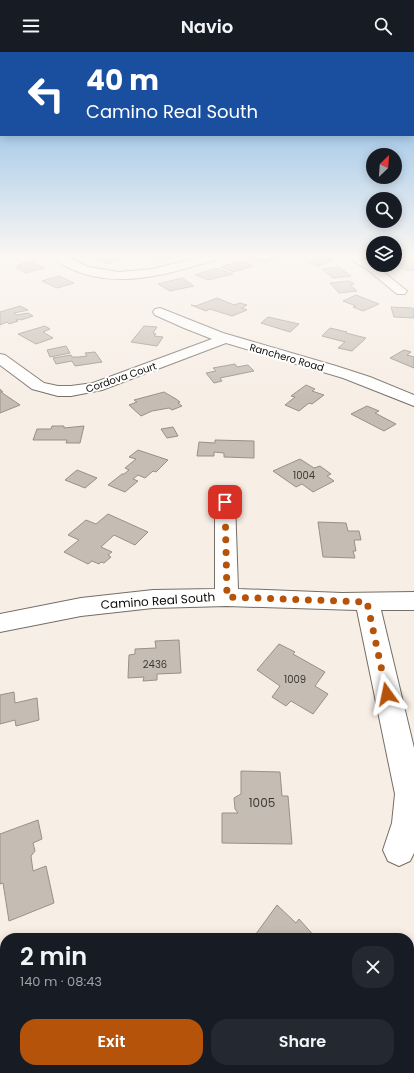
<!DOCTYPE html>
<meta charset="utf-8">
<style>
:root{--surface:#171b24;--page:#242831;--text:#f1f3f6;--muted:#9ea1a6;--accent:#b45309}
body{margin:0;font-family:Poppins,sans-serif;background:var(--page);color:var(--text);height:100vh;display:flex;flex-direction:column;font-size:15px;white-space:nowrap}
*{box-sizing:border-box;margin:0}
p{font-size:13px;color:var(--muted)}
.icon{flex:none;width:22px;height:22px;fill:none;stroke:currentColor;stroke-width:2;stroke-linecap:round;stroke-linejoin:round}
.map{position:relative;flex:1;overflow:hidden}
.drawer{position:absolute;left:0px;top:881px;width:414px;height:140px;display:flex;flex-direction:column;background:var(--surface);border-radius:16px 16px 0 0;box-shadow:0 2px 10px #0003}
.drawer>*{flex:none}
.top-card{position:absolute;left:0px;top:0px;width:414px;height:84px;box-shadow:0 2px 10px #0003;background:#1a4fa0;color:#fff;overflow:hidden}
.needle{width:26px;rotate:25deg}
.tools{position:absolute;left:366px;top:96px;display:grid;gap:8px}
.tools a{display:grid;place-items:center;width:36px;height:36px;border-radius:50%;background:var(--surface);box-shadow:0 2px 10px #0003;font-size:20px}
.pin{position:absolute;display:grid;place-items:center;width:34px;height:34px;color:#fff;margin:-17px;border-radius:8px;box-shadow:0 2px 6px #0006}
.me{position:absolute;width:44px;margin:-22px;rotate:348deg;stroke-linejoin:round;filter:drop-shadow(0 0 3px #0008)}
.turn{display:flex;align-items:center;gap:14px;height:84px;padding:0 20px;font-size:18px}
.turn .icon{width:52px;height:52px;stroke-width:2.5}
.turn b{display:block;font-size:28px;line-height:34px}
.round{display:grid;place-items:center;flex:none;width:42px;height:42px;border-radius:16px;background:var(--page)}
.summary{display:flex;align-items:center;justify-content:space-between;height:68px;padding:0 20px}
h1{font-size:24px;font-weight:600;line-height:30px}
.primary-button{display:flex;gap:8px;margin-top:auto;padding:8px 20px}
.primary-button a{flex:1;height:46px;border-radius:16px;background:var(--accent);color:#fff;font-size:16px;font-weight:600;line-height:46px;text-align:center}
.primary-button a+a{background:var(--page);color:var(--text)}
header{display:flex;justify-content:space-between;align-items:center;height:52px;padding:0 20px;background:var(--surface);font-size:18px;font-weight:600}
.map>svg:first-child{display:block}
.building{fill:#c5bdb4;stroke:#989188}
.lines{fill:none;stroke-linecap:round;stroke-linejoin:round}
.minor-casing{stroke:#756e66;stroke-width:2}
.minor{fill:#fff;fill-rule:evenodd}
.route{stroke:#b45309;stroke-width:7;stroke-dasharray:0 12.6}
.labels{text-anchor:middle;stroke-width:4;stroke-linejoin:round;paint-order:stroke}
.far-street-label{font-size:10px;fill:#0e0b08;stroke:#fff}
.number-label{font-size:10px;fill:#3c3833}
.street-label{font-size:12px;fill:#0e0b08;stroke:#fff}
.near-number-label{font-size:12px;fill:#3c3833}
</style>
<header><svg class="icon" aria-label="menu" viewBox="0 0 24 24"><path d="M4 6h16M4 12h16M4 18h16"/></svg>Navio<svg class="icon" aria-label="search" viewBox="0 0 24 24"><circle cx="10" cy="10" r="6"/><path d="M15 15l6 6"/></svg></header>
<div class="map">
<svg width="414" height="1021" viewBox="0 0 414 1021">
<rect width="100%" height="100%" fill="#f7eee5"/>
<g class="building">
<path d="M99,203h16l8,4 -16,5 -15,-7z"/>
<path d="M150,203h21l3,1 -15,5 -12,-5z"/>
<path d="M254,203h21l5,2 -15,6 -17,-5z"/>
<path d="M310,203h6l16,5 -14,6 -17,-7z"/>
<path d="M410,208l4,2v8l-6,1 -13,-6v-3z"/>
<path d="M31,209l13,7 -18,5 -10,-5 4,-1 -3,-2z"/>
<path d="M241,209l12,5 -19,6 -13,-5z"/>
<path d="M339,215l12,9 -18,2 -11,-9z"/>
<path d="M216,216l17,6 -25,6 -13,-5z"/>
<path d="M59,224l15,7 -17,5 -15,-7z"/>
<path d="M182,226l12,8 -24,5 -12,-7z"/>
<path d="M350,229l4,3 -4,1 7,6 -18,2 -9,-10z"/>
<path d="M356,243l23,9 -16,7 -10,-4 3,-1 -13,-5z"/>
<path d="M217,246l17,7 6,-2 7,2 -5,3 5,2 -15,6 -22,-7 -4,2 -15,-6 5,1z"/>
<path d="M20,254l8,4 -14,3 3,2 11,-2 5,3 -12,4 -3,-1 -2,1 2,1 -9,3 -2,-2 -7,3v-13z"/>
<path d="M391,255l21,1 2,1v9l-20,-1z"/>
<path d="M268,265l31,7 -9,8 -29,-9z"/>
<path d="M45,274l5,3 -7,3 10,6 -17,6 -18,-10z"/>
<path d="M144,274l13,1 -4,6 3,1 -2,2 9,1 -6,9 -26,-4z"/>
<path d="M330,276l17,4 -1,1 20,5 -14,13 -14,-3 7,-6 -23,-6z"/>
<path d="M66,294l4,7 -20,4 -3,-7z"/>
<path d="M404,298l7,2 -4,3 7,2v11l-24,-10z"/>
<path d="M95,300l7,10 -27,4 -3,-5 -16,3 -3,-6 18,-3 1,2h7l8,-1 -2,-3z"/>
<path d="M235,312l2,3 11,-2 6,6 -34,7 2,3 -8,2 -8,-10 10,-2 -3,-3z"/>
<path d="M306,333l9,4 -3,2 12,4 -12,9 -3,-1 -10,8 -14,-6 10,-8 -4,-1z"/>
<path d="M0,337l3,3h-2l19,13 -20,8z"/>
<path d="M164,340l12,7 4,3 -2,1 4,3 -10,4 -3,-2 -17,3 -11,5 -12,-11 8,-3 -3,-2z"/>
<path d="M367,354l12,5 -4,2 21,11 -12,7 -33,-17z"/>
<path d="M52,374h12v2l20,-2 -4,17h-14l1,-3h-34l4,-11h14z"/>
<path d="M173,375l5,9 -11,2 -6,-9z"/>
<path d="M215,388l39,1v17l-30,-1v-4l-10,-1v4h-17l2,-14 16,1z"/>
<path d="M138,398l30,10 -12,12 -3,-1 -8,7 -7,-3 -5,4 5,2 -13,11 -17,-7 14,-11h2l5,-4 -4,-2 11,-9 -7,-2z"/>
<path d="M300,407l14,9 6,-2 11,8 -4,2 7,5 -21,11 -11,-8 -6,3 -23,-16z"/>
<path d="M77,418l20,8 -12,10 -20,-8z"/>
<path d="M108,462l40,18 -13,13 -21,-10 -13,12 11,5 -4,3 3,2 -7,6 -3,-1 -2,2 -7,-3 -4,3 -24,-12 15,-12 -11,-5 18,-15 10,4z"/>
<path d="M318,470l28,1 2,8h11l2,9h-7l2,11h-3l2,7 -32,-1z"/>
<path d="M179,588l2,33 -24,1v6l-14,1 1,-4 -16,1 1,-23 6,-1v-5l21,-1 -1,-7z"/>
<path d="M279,592l16,8 -2,2 32,18 -10,14 13,8 -15,20 -22,-13 -5,5 -14,-9 8,-11 -23,-16z"/>
<path d="M14,640l1,11 22,-5 2,22 -23,6 -1,-6 -15,4v-29z"/>
<path d="M241,719l39,1 2,24h6l4,48 -70,-1v-30h16l-3,-4 -1,-11 7,-4z"/>
<path d="M38,768l4,19 -9,4 2,8 -4,5 2,15 13,-5 8,37 -45,18 -6,-38 -3,1v-50z"/>
<path d="M277,853l19,18 3,-4 17,19h-63z"/>
</g>
<g class="lines">
<defs>
<g id="minor">
<path d="M49,203h14l25,12 31,5 34,-3 54,-14h17l-1,2c-49,16 -107,35 -156,10 -6,-4 -14,-7 -18,-12z"/>
<path d="M344,203h14l18,11 31,25 -2,3h-8l-29,-24z"/>
<path d="M160,256l63,25 113,33 34,11 44,18v11l-71,-28 -117,-35 -124,47 -31,6h-13l-26,-7 -32,-24v-11l5,1 39,28 14,3h13l22,-3 119,-44 -28,-11 -29,-13 -2,-3 2,-3z"/>
<path d="M225,444l7,2 3,4 3,87 104,4 72,-1v18h-33l33,138v105l-4,8 -11,5 -11,-5 -5,-11 9,-27 3,-29 -38,-184 -130,-4 -74,2 -72,8 -81,16v-18l81,-16 72,-8 62,-1v-87l3,-4z"/>
</g>
</defs>
<use href="#minor" class="minor-casing"/>
<use href="#minor" class="minor"/>
</g>
<linearGradient id="sky" x2="0" y2="1"><stop stop-color="#76b0e3"/><stop offset="0.59" stop-color="#fbf7f3"/><stop offset="1" stop-color="#fbf7f3" stop-opacity="0"/></linearGradient>
<rect width="414" height="346" fill="url(#sky)"/>
<g class="lines">
<path class="route" d="M225,450l2,95 140,5 20,92"/>
</g>
<g class="labels">
<g class="far-street-label">
<text transform="translate(287 305) rotate(16)" y="4">Ranchero Road</text>
<text transform="translate(121 325) rotate(-19)" y="4">Cordova Court</text>
</g>
<g class="number-label">
<text x="304" y="427">1004</text>
<text x="155" y="616">2436</text>
<text x="295" y="631">1009</text>
</g>
<g class="street-label">
<text transform="translate(158 549) rotate(-4)" y="4">Camino Real South</text>
</g>
<g class="near-number-label">
<text x="262" y="755">1005</text>
</g>
</g>
</svg>
<div class="tools">
<a><svg class="needle" viewBox="-14 -14 28 28"><path d="M0-13l5 13h-10z" fill="#e53935"/><path d="M0 13l5-13h-10z" fill="#9ea1a6"/></svg></a>
<a><svg class="icon" aria-label="search" viewBox="0 0 24 24"><circle cx="10" cy="10" r="6"/><path d="M15 15l6 6"/></svg></a>
<a><svg class="icon" aria-label="layers" viewBox="0 0 24 24"><path d="M12 4l9 5-9 5-9-5zM3 14l9 5 9-5"/></svg></a>
</div>
<div class="pin" style="left:225px;top:450px;background:#d93025"><svg class="icon" aria-label="arrive" viewBox="0 0 24 24"><path d="M6 21V4h12l-3 4 3 4H6"/></svg></div>
<svg class="me" style="left:387px;top:642px" viewBox="-20 -20 40 40"><path d="M0-17L14 15 0 8-14 15z" fill="#b45309" stroke="#fff" stroke-width="4"/></svg>
<div class="top-card">
<div class="turn"><svg class="icon" aria-label="left" viewBox="0 0 24 24"><path d="M17 20v-9H6M10 6l-5 5 5 5"/></svg><div><b>40 m</b>Camino Real South</div></div>
</div>
<section class="drawer">
<div class="summary"><div><h1>2 min</h1><p>140 m · 08:43</p></div><a class="round"><svg class="icon" aria-label="close" viewBox="0 0 24 24"><path d="M6 6l12 12M18 6L6 18"/></svg></a></div>
<div class="primary-button"><a>Exit</a><a>Share</a></div>
</section>
</div>
